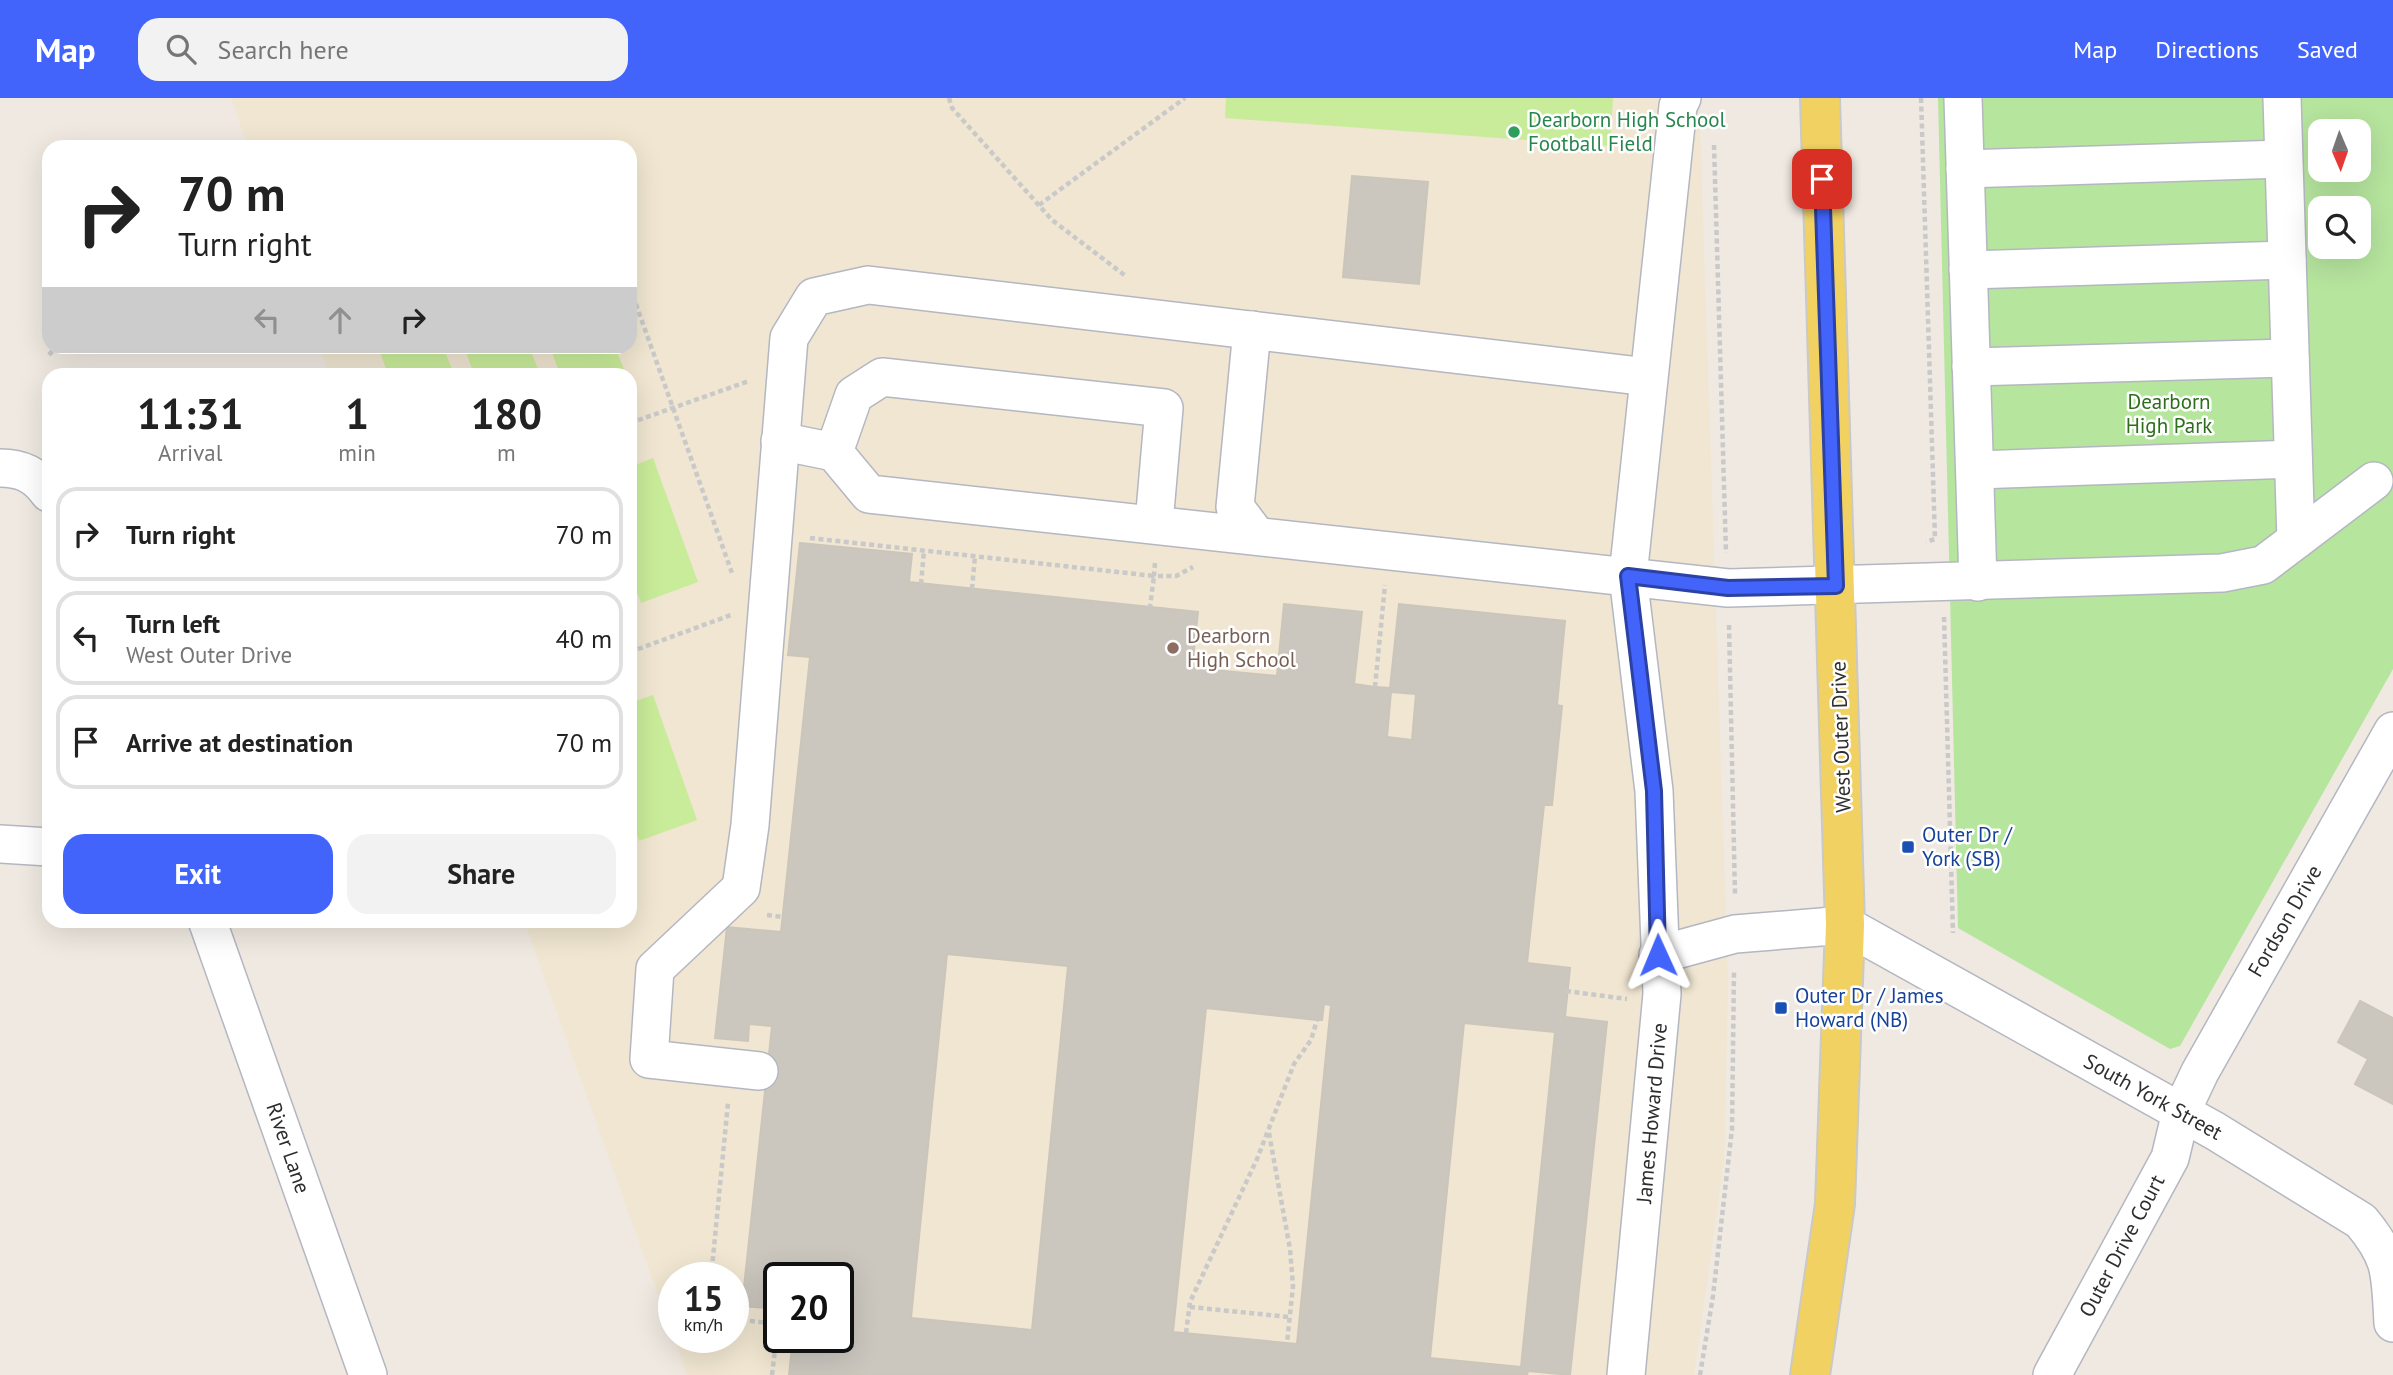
<!DOCTYPE html>
<style>
:root{--surface:#fff;--page:#f2f2f2;--text:#222;--muted:#767676;--line:#e0e0e0;--accent:#4264fb}
body{margin:0;font-family:"PT Sans",sans-serif;background:var(--page);color:var(--text);height:100vh;display:flex;flex-direction:column;font-size:26px;white-space:nowrap}
*{box-sizing:border-box;margin:0}
p{font-size:23px;color:var(--muted)}
.icon{flex:none;width:38px;height:38px;fill:none;stroke:currentColor;stroke-width:2;stroke-linecap:round;stroke-linejoin:round}
.map{position:relative;flex:1;overflow:hidden}
.panel{position:absolute;left:42px;top:270px;width:595px;height:560px;display:flex;flex-direction:column;background:var(--surface);border-radius:21px;box-shadow:0 7px 28px #0002}
.panel>*{flex:none}
.banner{position:absolute;left:42px;top:42px;width:595px;height:214px;border-radius:21px;box-shadow:0 7px 28px #0002;background:#fff;color:var(--text);overflow:hidden}
.needle{width:46px;rotate:178deg}
.buttons{position:absolute;left:2308px;top:21px;display:grid;gap:14px}
.buttons a{display:grid;place-items:center;width:63px;height:63px;border-radius:14px;background:var(--surface);box-shadow:0 7px 28px #0002;font-size:35px}
.speed{position:absolute;left:658px;top:1164px;display:flex;gap:14px;font-size:35px;font-weight:700;text-align:center}
.speed>*{display:grid;place-content:center;width:91px;height:91px;border-radius:50%;background:var(--surface);box-shadow:0 7px 28px #0002;line-height:1}
.speed small{font-size:18px;font-weight:400}
.speed .limit{border:4px solid #111;border-radius:10px;background:#fff;color:#111}
.pin{position:absolute;display:grid;place-items:center;width:60px;height:60px;color:#fff;margin:-30px;border-radius:14px;box-shadow:0 4px 10px #0006}
.me{position:absolute;width:77px;margin:-38px;rotate:359deg;stroke-linejoin:round;filter:drop-shadow(0 0 5px #0008)}
.turn{display:flex;align-items:center;gap:24px;height:147px;padding:0 21px;font-size:32px}
.turn .icon{width:91px;height:91px;stroke-width:2.5}
.turn b{display:block;font-size:49px;line-height:60px}
.lanes{display:flex;align-items:center;height:66px;padding:0 21px;background:#0003;justify-content:center;gap:35px;direction:ltr}
.lanes .off{opacity:.35}
.eta{display:flex;justify-content:space-evenly;align-items:center;height:119px;text-align:center}
.eta b{font-size:42px;font-weight:800;line-height:49px}
.primary-button{display:flex;gap:14px;margin-top:auto;padding:14px 21px}
.primary-button a{flex:1;height:80px;border-radius:21px;background:var(--accent);color:#fff;font-size:28px;font-weight:800;line-height:80px;text-align:center}
.primary-button a+a{background:var(--page);color:var(--text)}
ul{padding:0;list-style:none}
li{display:flex;align-items:center;gap:21px;height:94px;margin:0 14px 10px;padding:0 7px;border:4px solid var(--line);border-radius:21px}
li div{flex:1}
li b{display:block;font-size:26px}
li em{font-style:normal}
header{display:flex;align-items:center;gap:42px;box-sizing:border-box;height:98px;padding:0 35px;background:var(--accent);color:#fff}
header strong{font-size:33px}
nav{display:flex;gap:38px;margin-inline-start:auto;font-size:24px}
.search{width:490px;height:63px;background:var(--page);display:flex;align-items:center;gap:18px;box-sizing:border-box;padding:0 24px;border-radius:21px;color:var(--muted);font-size:26px}
.map>svg:first-child{display:block}
.education{fill:#f0e6d1;fill-rule:evenodd}
.green{fill:#b6e59e;fill-rule:evenodd}
.pitch{fill:#c9ec9a}
.building{fill:#cbc7bf;stroke:#cbc5ba;stroke-width:2;fill-rule:evenodd}
.lines{fill:none;stroke-linecap:round;stroke-linejoin:round}
.minor-casing{stroke:#b4b7c1;stroke-width:40}
.major-casing{stroke:#c9c9c9;stroke-width:42}
.path{stroke:#c9c9c9;stroke-width:4.5;stroke-dasharray:5 3.5;stroke-linecap:butt}
.minor{stroke:#fff;stroke-width:37}
.major{stroke:#f2d163;stroke-width:38}
.route-casing{stroke:#2b41a3;stroke-width:18}
.route{stroke:#4264fb;stroke-width:12}
.leisure-dot{fill:#2e9e5b;stroke:#fff;stroke-width:2.5}
.education-dot{fill:#8d6e63;stroke:#fff;stroke-width:2.5}
.transit-dot{fill:#1a4fb4;stroke:#fff;stroke-width:2.5}
.labels{text-anchor:middle;stroke-width:5;stroke-linejoin:round;paint-order:stroke}
.leisure-label{font-size:21px;fill:#27864d;stroke:#fff;text-anchor:start}
.park-label{font-size:21px;fill:#2c6e1b;stroke:#fff}
.education-label{font-size:21px;fill:#785e54;stroke:#fff;text-anchor:start}
.street-label{font-size:21px;fill:#2e2e2e;stroke:#fff}
.transit-label{font-size:21px;fill:#164399;stroke:#fff;text-anchor:start}
</style>
<header>
<strong>Map</strong>
<div class="search"><svg class="icon" aria-label="search" viewBox="0 0 24 24"><circle cx="10" cy="10" r="6"/><path d="M15 15l6 6"/></svg>Search here</div>
<nav><a>Map</a><a>Directions</a><a>Saved</a></nav>
</header>
<div class="map">
<svg width="2393" height="1277" viewBox="0 0 2393 1277">
<rect width="100%" height="100%" fill="#efe9e1"/>
<path class="education" d="M231,0h1468l29,885 -4,178 -30,214h-1007l-163,-454 106,-1v-546h-301l-10,-27 311,-1v-199h-382zM674,1180h59v59h-59zM779,1180h59v59h-59z"/>
<path class="green" d="M1938,0h455v571l-213,377 -10,3 -212,-121zM2320,33h39v39h-39zM2320,110h39v39h-39z"/>
<g class="pitch">
<path d="M1226,0h387l-3,48 -385,-28z"/>
<path d="M378,249h65l11,27h-66z"/>
<path d="M464,249h65l11,27h-66z"/>
<path d="M550,249h65l11,27h-66z"/>
<path d="M653,360l45,124 -57,21 -11,-30v-106z"/>
<path d="M653,597l44,125 -58,21 -9,-27v-111z"/>
</g>
<g class="building">
<path d="M1352,78l76,6 -9,102 -76,-7z"/>
<path d="M800,445l112,11 -3,28 289,30 -6,56 85,8 7,-72 78,8 -8,72 21,3 15,1 9,-84 166,17 -8,84 5,1 -10,99h-8l-17,158 43,5 -5,49 42,5 -37,353 -42,-4 -1,4h-738l4,-38h45v-59h-59v31l-37,-3 30,-280 -23,-2 -1,17 -33,-3 12,-111 54,5 29,-275 -22,-2zM1391,594l25,2 -4,46 -25,-3zM947,856l121,12 -36,364 -121,-12zM1324,906l7,1 -34,339 -124,-12 33,-324 111,12h5zM1464,925l91,9 -34,335 -91,-9z"/>
<path d="M2360,903l33,17v86l-38,-20 13,-25 -30,-17z"/>
</g>
<g class="lines">
<defs>
<g id="minor">
<path d="M1963,0l15,484"/>
<path d="M2282,0l14,442"/>
<path d="M1965,71l318,-10"/>
<path d="M1968,172l319,-10"/>
<path d="M1252,232l-17,177 21,28"/>
<path d="M1971,269l319,-9"/>
<path d="M780,343l54,11 35,42 859,94 494,-15 41,-8 111,-84"/>
<path d="M834,354l20,-57 28,-18 282,31 -10,115"/>
<path d="M0,370c22,0 36,7 49,25"/>
<path d="M1975,372l318,-11"/>
<path d="M0,746l49,3"/>
<path d="M207,822l161,455"/>
<path d="M1658,857l77,-21 110,-9 370,206 146,90c32,38 29,53 32,102"/>
<path d="M759,973l-110,-12 6,-90 86,-81 9,-63 39,-487 25,-41 54,-12 780,92"/>
<path d="M1626,1277l36,-381 -8,-203 -26,-215 50,-470 4,-8"/>
<path d="M2052,1277l118,-217 11,-46 19,-40 193,-341"/>
</g>
<path id="major" d="M1810,1277l25,-171 10,-279 -25,-827"/>
</defs>
<use href="#minor" class="minor-casing"/>
<use href="#major" class="major-casing"/>
<g class="path">
<path d="M949,0l3,10 100,112 75,57"/>
<path d="M1921,0l14,441 -9,3"/>
<path d="M1714,47l12,408"/>
<path d="M401,49l4,-2"/>
<path d="M1039,107l146,-107"/>
<path d="M633,198l99,277"/>
<path d="M49,257l7,-9"/>
<path d="M630,325l119,-42"/>
<path d="M810,440l344,38 -4,31"/>
<path d="M1155,465l-1,13h22l17,-9"/>
<path d="M921,486l3,-33"/>
<path d="M972,491l3,-33"/>
<path d="M1944,519l9,316"/>
<path d="M1729,527l6,270"/>
<path d="M630,554l101,-37"/>
<path d="M1375,589l10,-102"/>
<path d="M767,817l16,2"/>
<path d="M1566,893l61,8"/>
<path d="M1269,1035l21,116 3,37 -6,57"/>
<path d="M711,1180l17,-175"/>
<path d="M1190,1209l99,10"/>
<path d="M733,1221l45,5"/>
<path d="M1186,1235l4,-31 67,-143 37,-95 17,-24 6,-20"/>
<path d="M772,1277l6,-51"/>
<path d="M1700,1277l13,-79 19,-167 2,-157"/>
</g>
<use href="#minor" class="minor"/>
<use href="#major" class="major"/>
</g>
<g class="lines">
<defs>
<path id="route" d="M1658,857l-4,-164 -26,-215 100,12 108,-2 -14,-407"/>
</defs>
<use href="#route" class="route-casing"/>
<use href="#route" class="route"/>
</g>
<circle class="leisure-dot" cx="1514" cy="34" r="7"/>
<circle class="education-dot" cx="1173" cy="550" r="7"/>
<g class="transit-dot">
<rect x="1901" y="742" width="14" height="14" rx="3.5"/>
<rect x="1774" y="903" width="14" height="14" rx="3.5"/>
</g>
<g class="labels">
<g class="leisure-label">
<text x="1528" y="29">Dearborn High School<tspan x="1528" dy="24">Football Field</tspan></text>
</g>
<g class="park-label">
<text x="2169" y="311">Dearborn<tspan x="2169" dy="24">High Park</tspan></text>
</g>
<g class="education-label">
<text x="1187" y="545">Dearborn<tspan x="1187" dy="24">High School</tspan></text>
</g>
<g class="street-label">
<text transform="translate(1841 639) rotate(-92)" y="7">West Outer Drive</text>
<text transform="translate(2285 823) rotate(-60)" y="7">Fordson Drive</text>
<text transform="translate(2153 999) rotate(29)" y="7">South York Street</text>
<text transform="translate(1652 1015) rotate(-85)" y="7">James Howard Drive</text>
<text transform="translate(288 1050) rotate(71)" y="7">River Lane</text>
<text transform="translate(2122 1148) rotate(-62)" y="7">Outer Drive Court</text>
</g>
<g class="transit-label">
<text x="1922" y="744">Outer Dr /<tspan x="1922" dy="24">York (SB)</tspan></text>
<text x="1795" y="905">Outer Dr / James<tspan x="1795" dy="24">Howard (NB)</tspan></text>
</g>
</g>
</svg>
<div class="buttons">
<a><svg class="needle" viewBox="-14 -14 28 28"><path d="M0-13l5 13h-10z" fill="#e53935"/><path d="M0 13l5-13h-10z" fill="#767676"/></svg></a>
<a><svg class="icon" aria-label="search" viewBox="0 0 24 24"><circle cx="10" cy="10" r="6"/><path d="M15 15l6 6"/></svg></a>
</div>
<div class="speed"><div>15<small>km/h</small></div><div class="limit">20</div></div>
<div class="pin" style="left:1822px;top:81px;background:#d93025"><svg class="icon" aria-label="arrive" viewBox="0 0 24 24"><path d="M6 21V4h12l-3 4 3 4H6"/></svg></div>
<svg class="me" style="left:1658px;top:857px" viewBox="-20 -20 40 40"><path d="M0-17L14 15 0 8-14 15z" fill="#4264fb" stroke="#fff" stroke-width="4"/></svg>
<div class="banner">
<div class="turn"><svg class="icon" aria-label="right" viewBox="0 0 24 24"><path d="M7 20v-9h11M14 6l5 5-5 5"/></svg><div><b>70 m</b>Turn right</div></div>
<div class="lanes"><svg class="icon off" aria-label="left" viewBox="0 0 24 24"><path d="M17 20v-9H6M10 6l-5 5 5 5"/></svg><svg class="icon off" aria-label="ahead" viewBox="0 0 24 24"><path d="M12 20V5M6 11l6-6 6 6"/></svg><svg class="icon" aria-label="right" viewBox="0 0 24 24"><path d="M7 20v-9h11M14 6l5 5-5 5"/></svg></div>
</div>
<section class="panel">
<div class="eta">
<div><b>11:31</b><p>Arrival</p></div>
<div><b>1</b><p>min</p></div>
<div><b>180</b><p>m</p></div>
</div>
<ul>
<li><svg class="icon" aria-label="right" viewBox="0 0 24 24"><path d="M7 20v-9h11M14 6l5 5-5 5"/></svg><div><b>Turn right</b></div><em>70 m</em></li>
<li><svg class="icon" aria-label="left" viewBox="0 0 24 24"><path d="M17 20v-9H6M10 6l-5 5 5 5"/></svg><div><b>Turn left</b><p>West Outer Drive</p></div><em>40 m</em></li>
<li><svg class="icon" aria-label="arrive" viewBox="0 0 24 24"><path d="M6 21V4h12l-3 4 3 4H6"/></svg><div><b>Arrive at destination</b></div><em>70 m</em></li>
</ul>
<div class="primary-button"><a>Exit</a><a>Share</a></div>
</section>
</div>
